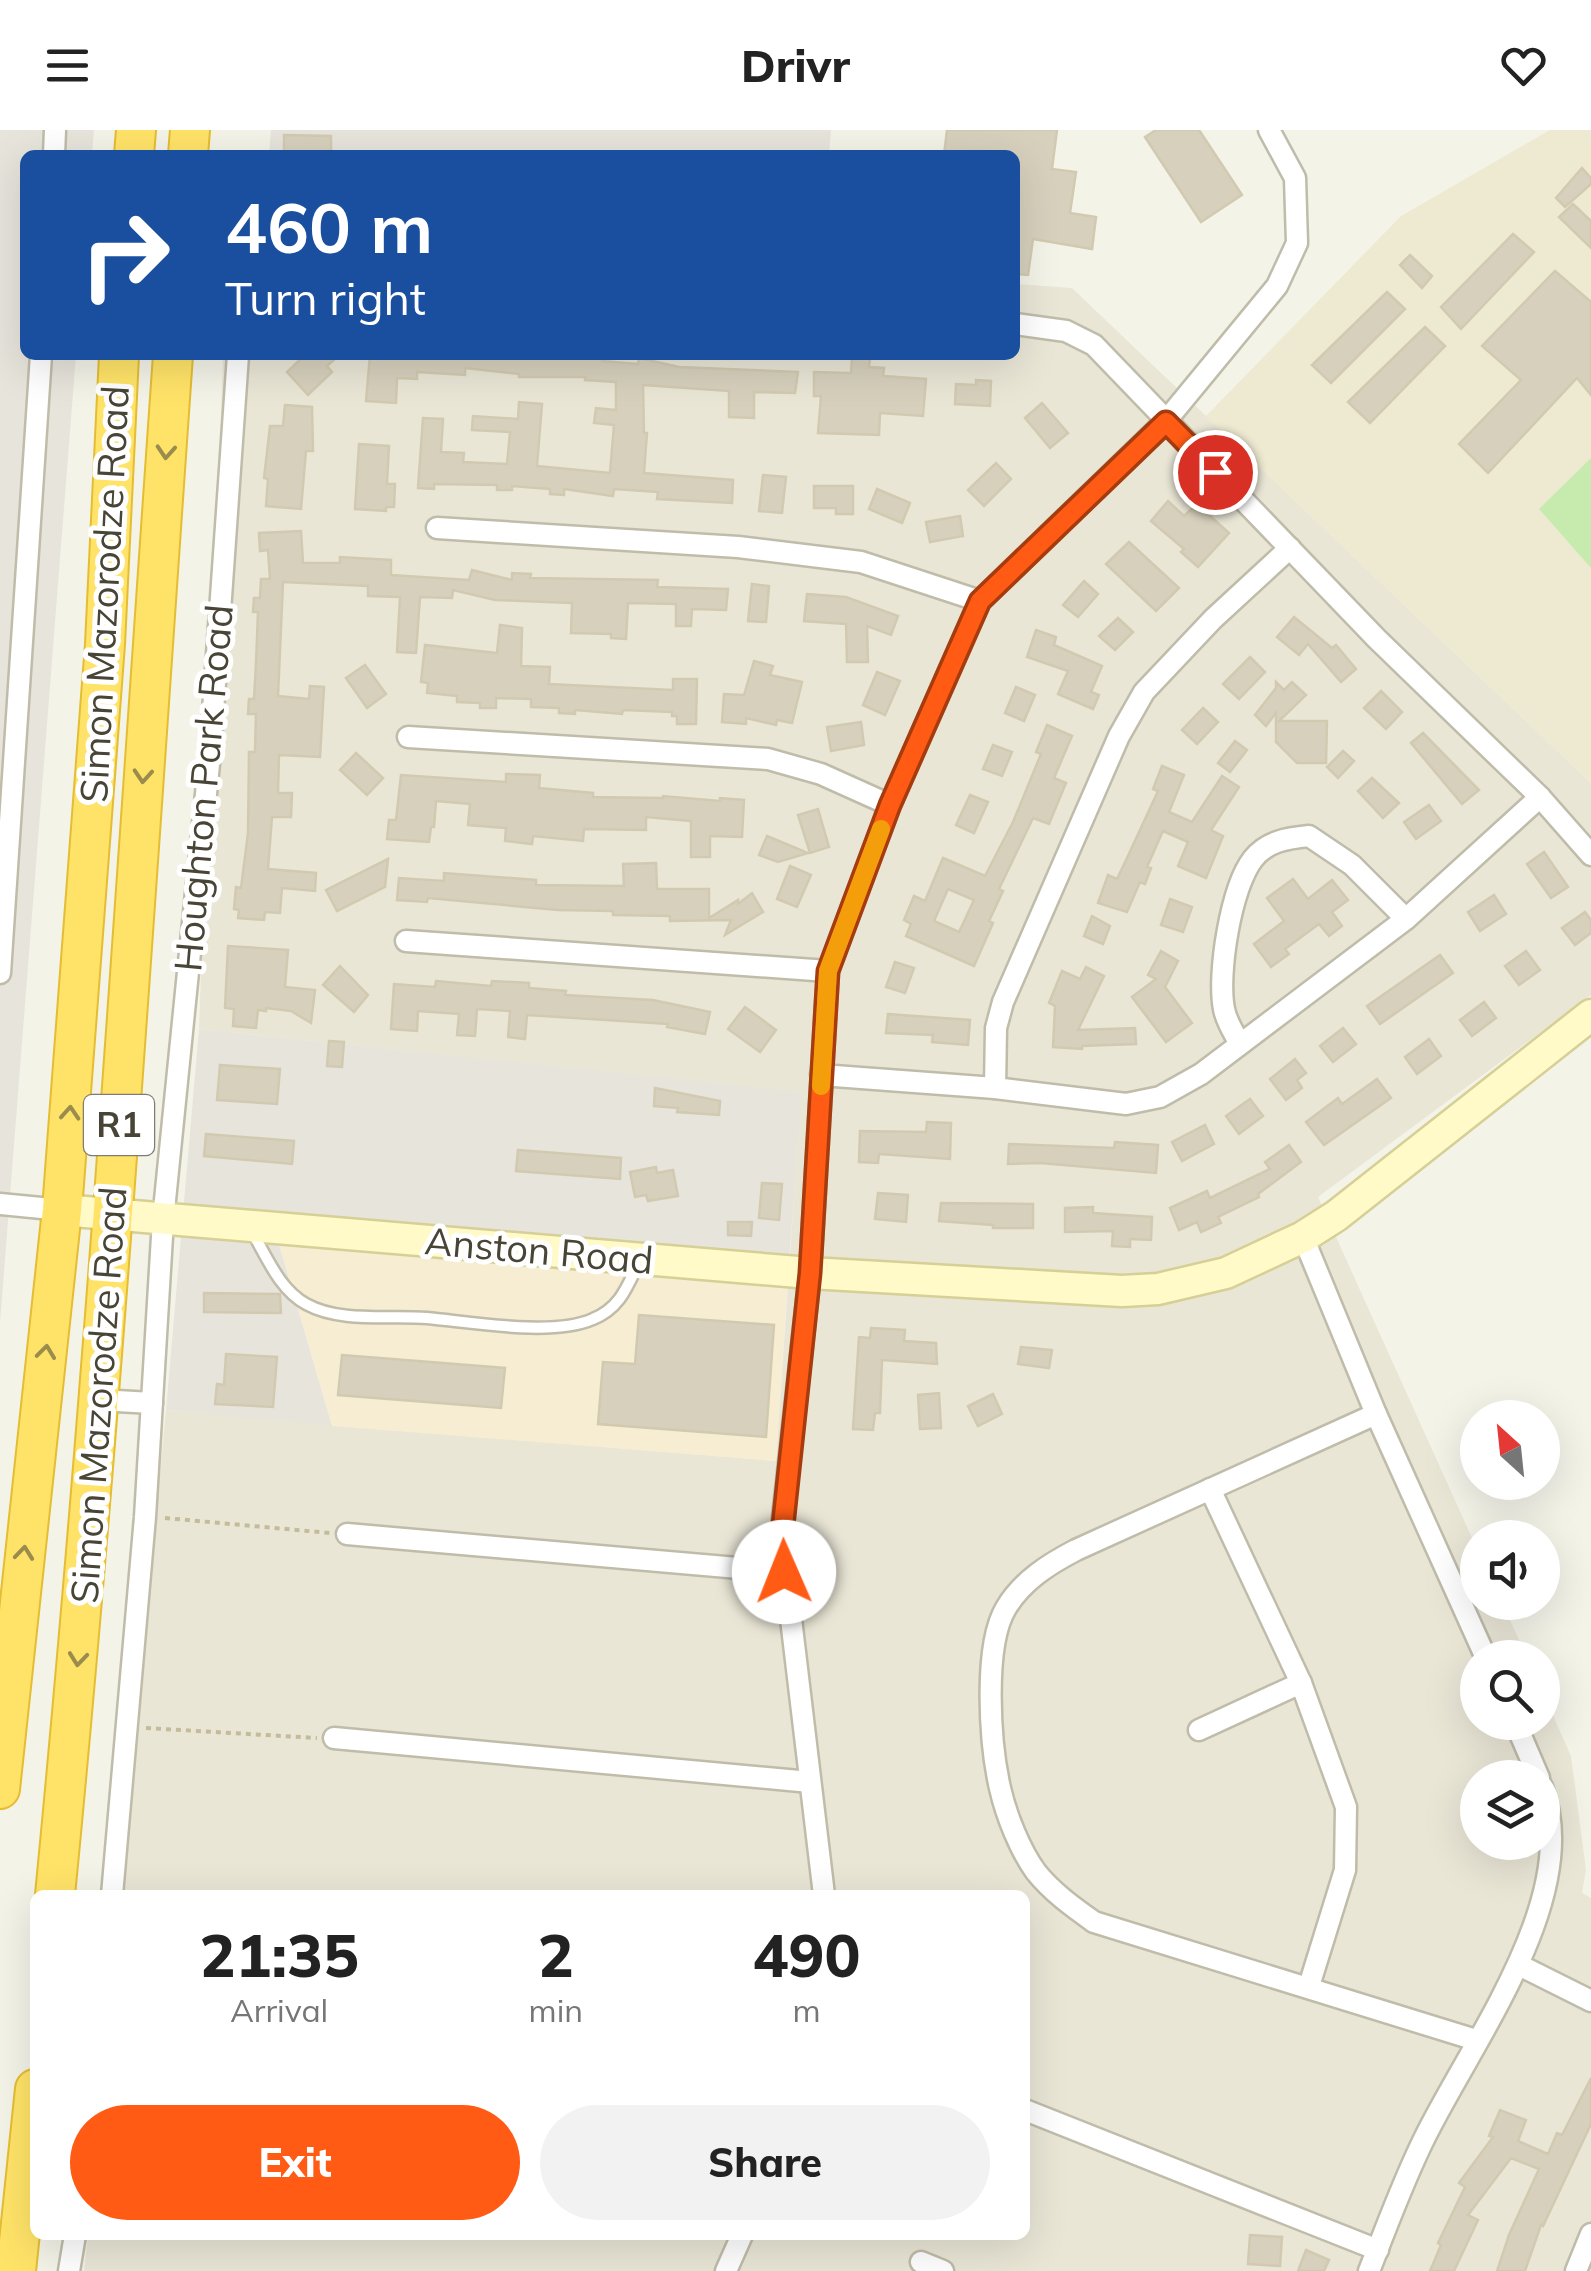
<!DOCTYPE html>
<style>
:root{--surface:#fff;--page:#f2f2f2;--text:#222;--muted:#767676;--accent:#ff5b14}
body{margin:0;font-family:Mulish,sans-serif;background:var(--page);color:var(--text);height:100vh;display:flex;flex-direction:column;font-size:38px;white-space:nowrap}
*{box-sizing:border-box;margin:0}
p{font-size:32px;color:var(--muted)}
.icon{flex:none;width:55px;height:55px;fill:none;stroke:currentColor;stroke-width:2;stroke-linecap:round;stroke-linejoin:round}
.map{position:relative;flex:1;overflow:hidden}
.details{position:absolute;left:30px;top:1760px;width:1000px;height:350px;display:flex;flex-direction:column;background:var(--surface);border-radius:15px;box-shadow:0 10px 40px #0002}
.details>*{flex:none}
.hud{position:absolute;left:20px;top:20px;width:1000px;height:210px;border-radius:15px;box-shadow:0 10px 40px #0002;background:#1a4fa0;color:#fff;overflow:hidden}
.needle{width:65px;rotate:333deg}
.tools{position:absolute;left:1460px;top:1270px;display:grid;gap:20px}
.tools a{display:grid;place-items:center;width:100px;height:100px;border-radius:50%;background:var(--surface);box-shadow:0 10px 40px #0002;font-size:50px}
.pin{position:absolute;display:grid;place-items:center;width:85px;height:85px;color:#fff;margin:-42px;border:5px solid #fff;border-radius:50%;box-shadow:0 2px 10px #0007}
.me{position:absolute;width:110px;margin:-55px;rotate:359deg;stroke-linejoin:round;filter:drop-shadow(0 0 8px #0008)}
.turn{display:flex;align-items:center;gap:35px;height:210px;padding:0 40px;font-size:45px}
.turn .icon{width:130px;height:130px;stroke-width:2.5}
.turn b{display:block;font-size:70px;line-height:85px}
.eta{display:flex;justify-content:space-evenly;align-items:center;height:170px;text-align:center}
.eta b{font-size:60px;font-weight:800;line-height:70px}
.cta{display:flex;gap:20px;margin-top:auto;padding:20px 40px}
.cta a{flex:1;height:115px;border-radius:60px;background:var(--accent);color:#fff;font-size:40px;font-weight:800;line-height:115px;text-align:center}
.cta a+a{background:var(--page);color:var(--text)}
header{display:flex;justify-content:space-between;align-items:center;height:130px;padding:0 40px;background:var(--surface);font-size:45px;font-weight:800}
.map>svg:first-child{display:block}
.residential{fill:#e9e6d6;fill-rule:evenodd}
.commercial{fill:#f7edd2}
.industrial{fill:#e7e4dc}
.education{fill:#eeead1}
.green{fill:#c7eaaf}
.building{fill:#d7d0bd;stroke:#d2cab0;stroke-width:2.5;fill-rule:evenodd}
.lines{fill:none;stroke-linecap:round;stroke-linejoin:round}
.lane-casing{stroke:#c0bcaa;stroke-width:15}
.street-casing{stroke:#c0bcaa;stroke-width:25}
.secondary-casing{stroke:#d6cf96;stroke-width:35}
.highway-casing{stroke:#e4bd33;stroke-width:42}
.path{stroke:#c3bb9a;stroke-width:4;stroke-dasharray:5 5;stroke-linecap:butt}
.lane{stroke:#fff;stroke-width:10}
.street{stroke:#fff;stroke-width:20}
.secondary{stroke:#fffac7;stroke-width:30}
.highway{stroke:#ffe368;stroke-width:38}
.oneway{stroke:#9a8c4c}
.route-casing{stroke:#a63b0d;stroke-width:25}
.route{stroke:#ff5b14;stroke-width:18}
.slow{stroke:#f59e0b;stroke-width:18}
.labels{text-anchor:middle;stroke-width:10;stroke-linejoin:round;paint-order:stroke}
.shield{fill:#fff;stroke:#7f7c72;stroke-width:2.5}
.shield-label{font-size:35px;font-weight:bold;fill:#484436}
.street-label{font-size:38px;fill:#484436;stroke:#fff}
</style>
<header><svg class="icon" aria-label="menu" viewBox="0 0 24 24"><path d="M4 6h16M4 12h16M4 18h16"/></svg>Drivr<svg class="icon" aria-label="heart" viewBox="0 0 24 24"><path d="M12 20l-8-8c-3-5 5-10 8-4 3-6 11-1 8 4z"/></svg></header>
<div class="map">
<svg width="1591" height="2141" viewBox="0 0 1591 2141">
<rect width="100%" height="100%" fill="#f4f3e8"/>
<path class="residential" d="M1015,154l57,4 519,495v212l-273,202 159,352 1,53 24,1 25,54 -49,1v64h64l1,-29 28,63 15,114 -4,23 9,5v373h-1507l4,-36h937v-340h-905l46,-485 610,51 25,-368 -602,-64 24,-674h792zM1478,1648h64v64h-64z"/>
<path class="commercial" d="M278,1110l510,34 -12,187 -444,-35z"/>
<g class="industrial">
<path d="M0,0h94l-2,25h-67v200h51l-76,968z"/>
<path d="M271,0h560l-2,25h-560z"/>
<path d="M199,899l603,63 -14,182 -510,-33 54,185 -166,-16z"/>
</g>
<path class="education" d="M1550,0h41v653l-385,-367 195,-200z"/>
<path class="green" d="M1591,328v110l-52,-59z"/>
<g class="building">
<path d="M947,0h110l-5,39 24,3 -6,41 26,4 -4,32 -59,-10 -5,36 -13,-1v-119h-71z"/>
<path d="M1156,0h43l43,65 -41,27 -56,-85z"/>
<path d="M284,5l47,1v19h-47z"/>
<path d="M1582,38l9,10v6l-26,23 -9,-9z"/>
<path d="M1573,74l18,17v27l-32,-31z"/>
<path d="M1513,104l21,18 -73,77 -20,-22z"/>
<path d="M1410,125l22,21 -10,12 -22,-23z"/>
<path d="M1555,141l36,31v93l-14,-17 -89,95 -29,-29 62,-64 -39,-34z"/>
<path d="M1387,162l18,17 -74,74 -19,-18z"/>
<path d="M1425,197l20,19 -75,77 -22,-21z"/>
<path d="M305,225h34l-12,11 5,6 -24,23 -21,-23z"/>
<path d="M370,225h218l15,1 -1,5 36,3 1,-6 40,9 119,5 -3,21 -41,-1v26l-25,-1v-26l-86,-6 1,48h3l-3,40 89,7 -1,23 -75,-4 1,-7 -44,-3 -1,7 -49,-7v6l-14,-1v-5l-38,-3v4h-15v-5l-63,-1v5l-16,-1 5,-70 20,1 -2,33 23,1 -1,9 44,2 3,-32 -38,-2 1,-14 45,3 1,-17 23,2 -5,62 73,7 4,-48 -20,-2 2,-15 20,2v-28l-31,-2 1,-3h-67v-3l-54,-6v7l-48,-3v7l-20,-1 -1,25 -30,-2z"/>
<path d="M852,227l18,2 -1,8 15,1 -1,8 43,3 -3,37 -43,-3 -1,22 -61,-2 3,-37h-7v-24l37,1z"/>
<path d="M976,250l15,1 -1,25 -35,-2 1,-20 20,1z"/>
<path d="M1042,273l26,30 -18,15 -25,-30z"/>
<path d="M285,275l27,2 1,44h-7l-5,58 -35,-3 2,-27 -4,-1 6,-52h13z"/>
<path d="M359,314l30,2 -2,38h8l-1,23h-8v4l-31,-2z"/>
<path d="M996,333l15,16 -27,27 -16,-16z"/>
<path d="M763,345l23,2 -4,36 -23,-2z"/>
<path d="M814,356h39v28h-17v-6h-22z"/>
<path d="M877,359l33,14 -8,20 -33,-14z"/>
<path d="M1168,371l16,15 13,-12 32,29 -31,34 -17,-15 3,-3 -33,-28z"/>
<path d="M960,386l3,20 -33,6 -4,-20z"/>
<path d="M301,401l2,32h37v-6l51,3v15l78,5 3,-10 40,10v-7l19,1 -1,4 128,2 -1,7 71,2 -2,21 -34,-1 -1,17h-15v-22l-48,-1 -2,36 -15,-1v-4l-40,-1 1,-30 -77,-3 -42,-10 -1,8 -32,-1 -4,56 -19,-1 3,-55 -32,-1v-10l-85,-4 -5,114 31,3 1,-13 14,1 -4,70 -41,-2 -1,38h14l-1,24h-19l-4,52 48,4 -1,18 -33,-3 -2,25 -15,-1 -1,8 -26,-2 1,-8 -5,-1 2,-22 5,1 7,-55 1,-81h6l1,-38h-8l1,-15h5l2,-36 2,-51h-5l1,-14h6l1,-19h9l-2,-29 -8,1 -1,-18z"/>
<path d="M1129,412l50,46 -23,23 -50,-47z"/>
<path d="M1084,451l14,13 -20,23 -15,-12z"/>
<path d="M752,454l17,2 -3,36 -18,-1z"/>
<path d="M807,464l39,3 52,19 -7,19 -24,-9 1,36h-21l-1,-38 -42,-3z"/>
<path d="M1294,487l38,31 4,-3 20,24 -15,13 -33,-38 -9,11 -22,-18z"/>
<path d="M1118,488l15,14 -18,18 -16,-14z"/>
<path d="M500,495l22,3 -1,38 29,1 -1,17 124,6v-11h24l-1,45h-19v-8h-5v-4l-49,-2 -1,4 -47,-4v4l-16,-1v-5l-28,-1v-8l-35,-1v10h-16v-5l-23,-1v-6l-30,-3 1,-10 -7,-1 4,-37 72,8z"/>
<path d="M1036,500l20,7 -2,8 48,21 -11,26 8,3 -6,14 -35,-15 10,-23 -41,-14z"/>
<path d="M1250,527l15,15 -26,27 -16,-15z"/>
<path d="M754,531l19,5 -3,9 32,7 -10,41 -15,-3 -1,5 -30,-7v6l-24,-2 2,-28 20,1z"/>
<path d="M365,535l21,29 -19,14 -21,-30z"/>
<path d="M877,542l23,9 -15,34 -22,-10z"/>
<path d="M1276,552l8,8 8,-8 14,13 -27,26h48l-1,42h-29l-21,-21v-29l-10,13 -11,-11 21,-27z"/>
<path d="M1016,557l19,8 -11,26 -19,-8z"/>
<path d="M1381,561l21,21 -16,17 -22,-21z"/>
<path d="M1203,578l15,14 -21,22 -15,-14z"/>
<path d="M861,592l3,23 -33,6 -4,-24z"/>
<path d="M1047,595l25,11 -18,42 12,5 -17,41 -16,-6 -34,71 4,2 -14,30 4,2 -19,43 -68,-30 5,-12 -7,-4 10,-24 11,5 18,-43 42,18 28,-54 28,-68 -5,-2zM948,759l26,11 -15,32 -25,-11z"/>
<path d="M1423,603l56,57 -17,14 -51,-61z"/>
<path d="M1235,611l12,9 -17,22 -12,-9z"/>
<path d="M993,615l19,7 -10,24 -19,-7z"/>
<path d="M1343,621l11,10 -16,17 -11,-11z"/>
<path d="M356,623l27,25 -16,17 -27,-25z"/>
<path d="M1162,636l22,9 -15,37 23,10 30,-46 17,11 -28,43 12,6 -17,42 -28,-12 10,-24 -25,-11 -16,36 4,1 -6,16 -5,-2 -13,30 -29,-9 10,-28 9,4 10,-21 31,-67 -5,-2z"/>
<path d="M506,644l34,1 -1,13 54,5v4l70,1v-2l57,5v-3l24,2 -2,37 -32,-1v21h-19v-36l-45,-4v13l-62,-1 -1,12 -50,-5 -1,8 -27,-3 1,-13 -38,-3 2,-21 -34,-3 -2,26h-3l-2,15 -42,-3 2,-19h7l5,-45 105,7z"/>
<path d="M1372,648l27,25 -16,15 -25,-27z"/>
<path d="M970,665l18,7 -14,31 -18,-8z"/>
<path d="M1429,675l12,16 -25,18 -12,-17z"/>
<path d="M818,679l11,38 -19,6 -12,-38z"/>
<path d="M767,706l41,17 -30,9 -19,-7z"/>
<path d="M1544,722l24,35 -17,11 -24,-34z"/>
<path d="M388,729l-3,28 -48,24 -11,-21z"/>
<path d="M656,733l1,26h52v29l29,-18v4l14,-11 11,19 -38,23 6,-15 -61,1v-5l-57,-1v-4l-55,-1 -130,-12 -1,4 -30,-2 2,-22 45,3v-8l92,7v5l88,1 -1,-22z"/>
<path d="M790,736l21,9 -14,32 -20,-8z"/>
<path d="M1293,749l15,20 24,-19 16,20 -16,12 10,14 -13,10 -10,-12 -34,25 4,5 -18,13 -17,-23 30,-23 -17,-23z"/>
<path d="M1494,765l12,19 -26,17 -12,-19z"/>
<path d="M1170,769l22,8 -9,25 -22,-7z"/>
<path d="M1585,782l6,8v13l-16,12 -13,-17z"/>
<path d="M1092,786l18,10 -7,18 -19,-8z"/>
<path d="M228,816l60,4 -3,37 30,3 -4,33 -20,-12 -25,-3v3l-8,-1 -2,18 -23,-2 1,-17 -9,-1z"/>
<path d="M1161,821l17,10 -13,26 27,36 -26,19 -34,-45 24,-18 -8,-4z"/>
<path d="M1526,821l14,19 -21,15 -14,-19z"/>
<path d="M1440,825l13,18 -73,51 -13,-18z"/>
<path d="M895,832l19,6 -9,25 -19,-6z"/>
<path d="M340,836l28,29 -14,17 -31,-27z"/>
<path d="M1086,837l18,9 -26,54 57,-2 1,16 -54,2v3l-29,-2 2,-41 -6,-3 13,-32 18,8z"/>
<path d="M436,851l55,5 1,-5 37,2v5l37,3 -1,4 88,5 57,12 -5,22 -38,-7 1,-3 -141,-9 -2,24 -17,-2 2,-26 -33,-2 -2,27 -18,-1 2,-21 -41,-3 -1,20 -26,-2 3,-45 41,3z"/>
<path d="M1484,872l12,16 -24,18 -12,-16z"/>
<path d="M745,877l31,23 -16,22 -32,-23z"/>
<path d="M888,884l82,6 -2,25 -36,-3 1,-7 -47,-2z"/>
<path d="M1343,898l13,16 -23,18 -13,-16z"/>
<path d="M1429,909l12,17 -24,18 -12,-17z"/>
<path d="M329,911l15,1 -2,25 -15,-1z"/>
<path d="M1295,929l11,14 -9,7 5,8 -16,12 -16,-21z"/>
<path d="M220,935l60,4 -3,35 -60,-4z"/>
<path d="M1377,949l14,19 -67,47 -18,-23 32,-24 4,6z"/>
<path d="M655,958l65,13 -1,14 -42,-3 1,-4 -24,-2z"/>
<path d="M1250,969l13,17 -24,18 -13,-18z"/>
<path d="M927,992l24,1 -1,36 -71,-5 -1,9 -19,-1 1,-31 66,1z"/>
<path d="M1205,995l9,19 -32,17 -10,-19z"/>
<path d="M206,1004l88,7 -2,23 -88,-8z"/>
<path d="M1115,1012l43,3 -2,28 -116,-10 -32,1 1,-20 105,4z"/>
<path d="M1289,1015l12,17 -43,32 1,3 -41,20 3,6 -20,9 -4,-10 -18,8 -9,-22 37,-17 3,7 60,-29 -5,-7z"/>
<path d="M518,1020l103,8 -1,21 -104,-8z"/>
<path d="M656,1037l1,6 16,-3 5,26 -30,5 -2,-6 -11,2 -5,-25z"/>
<path d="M762,1053l20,1 -3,36 -20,-2z"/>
<path d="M878,1063l30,2 -2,27 -31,-3z"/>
<path d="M941,1073l92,1v24h-40v-3l-54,-4z"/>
<path d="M1093,1077v6l59,4 -1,23 -21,-1v8l-18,-1 1,-15 -48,1v-24z"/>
<path d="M728,1092h24l-1,14 -23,-1z"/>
<path d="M204,1163l76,1 1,19 -77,-1z"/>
<path d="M639,1185l135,10 -8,112 -168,-13 5,-62 32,2z"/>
<path d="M871,1198l34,2 -1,11 32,2 1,21 -55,-4 -2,53h-5l-2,17 -20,-1 6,-92 11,1z"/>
<path d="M1021,1217l31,3 -3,18 -31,-4z"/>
<path d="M226,1224l51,3 -4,50 -58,-3 2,-20 7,1z"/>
<path d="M342,1225l163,13 -4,40 -163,-13z"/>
<path d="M939,1263l2,35 -21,1 -2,-34z"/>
<path d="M993,1264l9,20 -24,12 -10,-20z"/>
<path d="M1591,1948v46l-48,102 -2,-1 -16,46h-28l12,-36 30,-66 -28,-11 -43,57 10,5 -24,51h-24l11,-26 -3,-2 27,-56 -6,-4 34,-46 -4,-1 11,-26 26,10 -8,21 30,13 9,-21 5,2z"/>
<path d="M1250,2105l32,2 -2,29 -32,-2z"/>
<path d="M1306,2120l23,10 -5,11h-26z"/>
</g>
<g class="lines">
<defs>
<path id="lane" d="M252,1102c15,25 27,57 54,72 34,19 83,11 121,14 44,4 126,19 166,1 27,-11 34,-32 46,-57"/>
<g id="street">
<path d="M54,25l1,-25"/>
<path d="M1015,194l51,7 28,14 283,294 163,158 51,58"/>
<path d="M437,398l301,19 123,15 119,39"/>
<path d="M408,607l360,22 53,15 69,31"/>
<path d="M406,811l422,30"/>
<path d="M0,843l41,-618"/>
<path d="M1240,914c-6,-11 -14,-23 -16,-35 -7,-35 7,-122 29,-150 14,-18 35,-21 56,-23l43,29 54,54"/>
<path d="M821,945l174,13 131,16 34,-7 41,-23 205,-155 134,-122"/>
<path d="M995,958l1,-60 7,-26 116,-266 25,-44 69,-73 77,-71"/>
<path d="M0,1074l62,6"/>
<path d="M1303,1107l73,177 110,244"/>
<path d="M99,1270l53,3"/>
<path d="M1376,1284l-300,136c-27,14 -54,31 -70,58 -23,38 -16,137 -6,180 6,27 20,62 36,84 16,20 37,35 58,50l382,118"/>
<path d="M1210,1359l91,194 45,124 -1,63 -36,116"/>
<path d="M347,1404l437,38"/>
<path d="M1515,1592l24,56"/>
<path d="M1199,1600l102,-47"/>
<path d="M334,1608l476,44"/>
<path d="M112,1765l33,-378 18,-297 47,-466 28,-399"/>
<path d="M824,1765l-43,-360 29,-262 18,-302 62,-166 90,-204 185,-179 112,-136 20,-43 -2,-65 -26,-48"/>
<path d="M1519,1835l72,36"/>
<path d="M1025,1980l353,140"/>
<path d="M921,2132l22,9"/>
<path d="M69,2141l6,-36"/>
<path d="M726,2141l16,-36"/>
<path d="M1369,2141c18,-45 34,-90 56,-134 46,-94 159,-242 117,-350"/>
<path d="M1576,2141l15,-37"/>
</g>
<path id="secondary" d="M62,1080l748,63 312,18 36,-2 68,-16 77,-36 33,-21 255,-201"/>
<g id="highway">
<path d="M134,25l2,-25"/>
<path d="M188,25l2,-25"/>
<path d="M0,1659l62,-579 43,-566 14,-289"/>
<path d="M55,1765c50,-512 82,-1026 118,-1540"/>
<path d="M16,2141l19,-182"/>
</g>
</defs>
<use href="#lane" class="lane-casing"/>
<use href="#street" class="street-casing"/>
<use href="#secondary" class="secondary-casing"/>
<use href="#highway" class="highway-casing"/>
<g class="path">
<path d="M165,1388l165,15"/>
<path d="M146,1598l171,10"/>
</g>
<use href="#lane" class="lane"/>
<use href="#street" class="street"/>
<use href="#secondary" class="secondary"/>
<use href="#highway" class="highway"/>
</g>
<defs><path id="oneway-chevron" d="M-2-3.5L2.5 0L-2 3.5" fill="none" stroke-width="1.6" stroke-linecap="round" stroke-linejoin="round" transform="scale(2.5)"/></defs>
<g class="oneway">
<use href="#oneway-chevron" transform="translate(166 322) rotate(94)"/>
<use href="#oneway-chevron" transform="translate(143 646) rotate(94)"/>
<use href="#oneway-chevron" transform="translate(70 983) rotate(-86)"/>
<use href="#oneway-chevron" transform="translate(46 1222) rotate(-83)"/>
<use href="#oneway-chevron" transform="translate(24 1423) rotate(-84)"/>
<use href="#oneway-chevron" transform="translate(78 1529) rotate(96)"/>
</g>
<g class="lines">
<defs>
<path id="route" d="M784,1442l-2,-37 28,-262 18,-302 62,-166 90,-204 186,-179 49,50"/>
</defs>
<use href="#route" class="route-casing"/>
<use href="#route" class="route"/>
<path class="slow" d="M821,956l7,-115 53,-142"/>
</g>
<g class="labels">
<rect class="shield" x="84" y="965" width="70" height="60" rx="8"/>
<g class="shield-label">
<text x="119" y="1007">R1</text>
</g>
<g class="street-label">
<text transform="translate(105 464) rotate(-87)" y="13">Simon Mazorodze Road</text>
<text transform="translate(204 658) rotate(-85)" y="13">Houghton Park Road</text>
<text transform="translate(539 1121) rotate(5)" y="13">Anston Road</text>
<text transform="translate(99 1265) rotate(-86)" y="13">Simon Mazorodze Road</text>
</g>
</g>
</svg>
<div class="tools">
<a><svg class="needle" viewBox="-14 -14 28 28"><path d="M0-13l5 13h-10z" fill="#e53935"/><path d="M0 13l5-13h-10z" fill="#767676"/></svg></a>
<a><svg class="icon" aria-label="sound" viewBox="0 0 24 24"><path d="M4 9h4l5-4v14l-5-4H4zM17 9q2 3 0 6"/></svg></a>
<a><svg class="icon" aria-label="search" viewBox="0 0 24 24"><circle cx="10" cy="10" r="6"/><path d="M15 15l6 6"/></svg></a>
<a><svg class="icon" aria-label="layers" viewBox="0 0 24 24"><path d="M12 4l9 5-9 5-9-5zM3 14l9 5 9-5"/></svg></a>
</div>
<div class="pin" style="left:1215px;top:342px;background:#d93025"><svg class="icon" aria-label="arrive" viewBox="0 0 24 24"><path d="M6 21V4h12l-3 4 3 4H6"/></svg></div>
<svg class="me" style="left:784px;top:1442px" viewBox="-20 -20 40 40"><circle r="19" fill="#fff"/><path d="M0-13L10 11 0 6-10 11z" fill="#ff5b14"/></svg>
<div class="hud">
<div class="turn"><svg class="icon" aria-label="right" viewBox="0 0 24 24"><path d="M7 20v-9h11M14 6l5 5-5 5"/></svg><div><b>460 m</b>Turn right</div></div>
</div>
<section class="details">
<div class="eta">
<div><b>21:35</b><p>Arrival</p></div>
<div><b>2</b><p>min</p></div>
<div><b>490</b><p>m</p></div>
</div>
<div class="cta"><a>Exit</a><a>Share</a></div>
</section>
</div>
